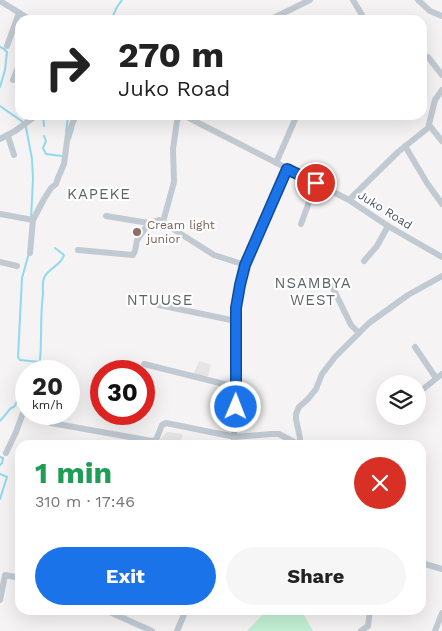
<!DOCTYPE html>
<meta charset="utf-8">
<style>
:root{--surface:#fff;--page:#f6f6f6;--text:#222;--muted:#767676;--accent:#1a73e8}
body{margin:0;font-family:"Work Sans",sans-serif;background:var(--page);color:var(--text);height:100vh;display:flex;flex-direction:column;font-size:19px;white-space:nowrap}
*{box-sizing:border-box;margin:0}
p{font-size:16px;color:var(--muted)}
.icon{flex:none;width:28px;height:28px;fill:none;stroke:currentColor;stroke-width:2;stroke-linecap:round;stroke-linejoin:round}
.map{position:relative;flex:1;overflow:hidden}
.sheet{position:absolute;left:15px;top:440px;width:411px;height:175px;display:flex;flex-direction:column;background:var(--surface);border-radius:15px;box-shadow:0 5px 20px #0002}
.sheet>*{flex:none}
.top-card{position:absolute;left:15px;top:15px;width:412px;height:105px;border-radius:15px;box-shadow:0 5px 20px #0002;background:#fff;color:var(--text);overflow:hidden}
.controls{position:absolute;left:376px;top:375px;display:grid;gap:10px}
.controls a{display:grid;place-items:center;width:50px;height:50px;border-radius:50%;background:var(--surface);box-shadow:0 5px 20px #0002;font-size:25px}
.speed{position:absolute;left:15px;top:360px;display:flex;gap:10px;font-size:25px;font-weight:700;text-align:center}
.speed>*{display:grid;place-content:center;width:65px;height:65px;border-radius:50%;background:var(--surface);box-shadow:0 5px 20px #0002;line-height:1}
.speed small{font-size:12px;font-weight:400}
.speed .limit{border:8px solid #d22;background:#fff;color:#111}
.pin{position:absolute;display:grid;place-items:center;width:42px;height:42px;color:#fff;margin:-21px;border:2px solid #fff;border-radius:50%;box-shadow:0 1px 5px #0007}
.me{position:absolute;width:55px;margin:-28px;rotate:1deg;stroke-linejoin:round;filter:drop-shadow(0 0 4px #0008)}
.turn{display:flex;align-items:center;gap:18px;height:105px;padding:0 20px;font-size:22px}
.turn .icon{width:65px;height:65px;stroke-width:2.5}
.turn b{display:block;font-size:35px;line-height:42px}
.round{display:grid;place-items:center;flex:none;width:52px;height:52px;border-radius:26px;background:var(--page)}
.overview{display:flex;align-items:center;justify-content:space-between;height:85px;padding:0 20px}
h1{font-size:30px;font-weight:700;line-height:38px;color:#1e9e55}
.action{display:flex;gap:10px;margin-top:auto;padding:10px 20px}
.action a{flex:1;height:58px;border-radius:30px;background:var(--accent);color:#fff;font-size:20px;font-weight:700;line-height:58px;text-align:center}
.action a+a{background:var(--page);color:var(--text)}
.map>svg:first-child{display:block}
.education{fill:#e6e4e5}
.green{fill:#c3f1d5}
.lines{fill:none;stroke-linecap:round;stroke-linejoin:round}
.stream{stroke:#90daee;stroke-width:2}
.minor{stroke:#c1cad2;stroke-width:6}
.route-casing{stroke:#114b97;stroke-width:12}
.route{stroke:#1a73e8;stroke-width:9}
.education-dot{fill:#8d6e63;stroke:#fff;stroke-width:2}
.labels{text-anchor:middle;stroke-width:4.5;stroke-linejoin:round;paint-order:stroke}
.street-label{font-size:12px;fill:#4a5661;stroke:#fff}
.education-label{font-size:12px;fill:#785e54;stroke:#fff;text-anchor:start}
.quarter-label{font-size:15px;letter-spacing:1px;fill:#5f6368;stroke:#fff}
</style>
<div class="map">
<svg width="442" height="631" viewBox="0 0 442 631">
<rect width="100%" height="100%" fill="#f5f3f3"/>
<g class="education">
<path d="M199,361l12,4 -4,15 -14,-5z"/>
<path d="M167,432l16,2 -3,11h-25z"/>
</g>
<path class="green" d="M267,610h34l12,21h-66z"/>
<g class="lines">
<g class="stream">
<path d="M111,20l6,-13 5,-7"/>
<path d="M0,47l4,2 3,3 -2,18 -5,17"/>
<path d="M0,106l23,16"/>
<path d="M18,111h2"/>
<path d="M39,115h4l1,11"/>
<path d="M26,127l6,32 1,20 -2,40"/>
<path d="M66,132l2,-15"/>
<path d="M44,136l2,5 -3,7 3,6 16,2"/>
<path d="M70,139l3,-10"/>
<path d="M29,253l-7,25 -4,79 2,3 20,2 3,2 2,7"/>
<path d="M40,360c2,-22 0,-44 3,-66 0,-4 -1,-11 1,-16 4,-10 17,-12 20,-23l-9,-7"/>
<path d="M0,421l11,-13 3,-1 6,-11 6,2"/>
<path d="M0,457l3,1 -1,5 -2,2"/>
<path d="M0,474l7,3 -7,22"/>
</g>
<g class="minor">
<path d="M353,0l12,20"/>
<path d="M418,0l12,11 12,5"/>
<path d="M0,1l31,19"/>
<path d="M269,20l41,-20"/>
<path d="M7,46l12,-33"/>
<path d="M422,56l6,1 14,18"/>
<path d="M13,80l7,-18"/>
<path d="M183,115l166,85 39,26 54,31"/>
<path d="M429,125l13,16"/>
<path d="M8,136l6,19"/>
<path d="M0,139l15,-8 22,-16"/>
<path d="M405,146l22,37 15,21"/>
<path d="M276,163l21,-48"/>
<path d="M349,200l49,-48 30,-24 7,-28 7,-10"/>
<path d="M0,214l33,6"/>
<path d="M106,216l43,7 10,-3 55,35 31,10"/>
<path d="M163,222l11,-40 -1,-33 4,-28 3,-6"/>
<path d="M301,224l15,-41"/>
<path d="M78,250l55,5 2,-4 2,-11 12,-17"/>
<path d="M30,253l3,-33 11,-21 7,-11 5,-4 2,-6 6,-14 4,-30 8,-19"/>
<path d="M364,261l13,-15 11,-20"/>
<path d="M0,262l17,4"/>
<path d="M330,282l21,43 8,8"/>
<path d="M159,305l77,16"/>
<path d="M415,347l21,31"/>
<path d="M144,364l92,23"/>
<path d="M418,393l24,-19"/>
<path d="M28,414l23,9 101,18 4,-1 6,-15 4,-2 69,14 36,-3h8l21,11"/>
<path d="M234,445l2,-136 4,-24 5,-20 42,-96"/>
<path d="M300,445v-7l-4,-19v-5l3,-7 9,-8 8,-10 6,-15 13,-17 34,-34 39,-28 34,-19"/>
<path d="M6,453l10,-21 7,-19h3"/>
<path d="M421,565l4,-1 17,5"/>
<path d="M0,600l5,-25 15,3"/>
<path d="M105,610l47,21"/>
<path d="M177,631l9,-21"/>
<path d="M361,631l7,-5 2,-16"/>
<path d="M435,631l7,-18"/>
</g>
</g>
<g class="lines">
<defs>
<path id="route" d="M236,407v-99l4,-23 5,-20 42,-96 29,14"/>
</defs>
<use href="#route" class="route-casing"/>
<use href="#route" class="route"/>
</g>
<circle class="education-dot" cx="137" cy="232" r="5"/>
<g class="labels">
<g class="street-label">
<text transform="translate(385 210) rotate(32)" y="4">Juko Road</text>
</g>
<g class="education-label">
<text x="147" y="229">Cream light<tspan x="147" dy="14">junior</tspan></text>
</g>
<g class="quarter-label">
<text x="99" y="199">KAPEKE</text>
<text x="313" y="288">NSAMBYA<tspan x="313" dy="17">WEST</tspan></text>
<text x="160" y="305">NTUUSE</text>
</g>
</g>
</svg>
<div class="controls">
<a><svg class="icon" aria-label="layers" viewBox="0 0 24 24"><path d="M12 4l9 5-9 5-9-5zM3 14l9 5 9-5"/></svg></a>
</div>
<div class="speed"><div>20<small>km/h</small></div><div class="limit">30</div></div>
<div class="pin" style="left:316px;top:183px;background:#d93025"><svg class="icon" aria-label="arrive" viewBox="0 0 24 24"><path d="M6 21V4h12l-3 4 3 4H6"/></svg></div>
<svg class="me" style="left:236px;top:407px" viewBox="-20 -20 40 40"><circle r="17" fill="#1a73e8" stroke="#fff" stroke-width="3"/><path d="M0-11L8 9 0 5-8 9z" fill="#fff"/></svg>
<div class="top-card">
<div class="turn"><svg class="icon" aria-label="right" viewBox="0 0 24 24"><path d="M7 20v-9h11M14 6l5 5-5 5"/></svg><div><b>270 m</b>Juko Road</div></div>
</div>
<section class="sheet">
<div class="overview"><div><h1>1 min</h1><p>310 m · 17:46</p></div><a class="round" style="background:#d93025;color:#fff"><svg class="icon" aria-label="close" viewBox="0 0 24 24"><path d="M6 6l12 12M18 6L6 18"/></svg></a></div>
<div class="action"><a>Exit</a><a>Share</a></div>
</section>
</div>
